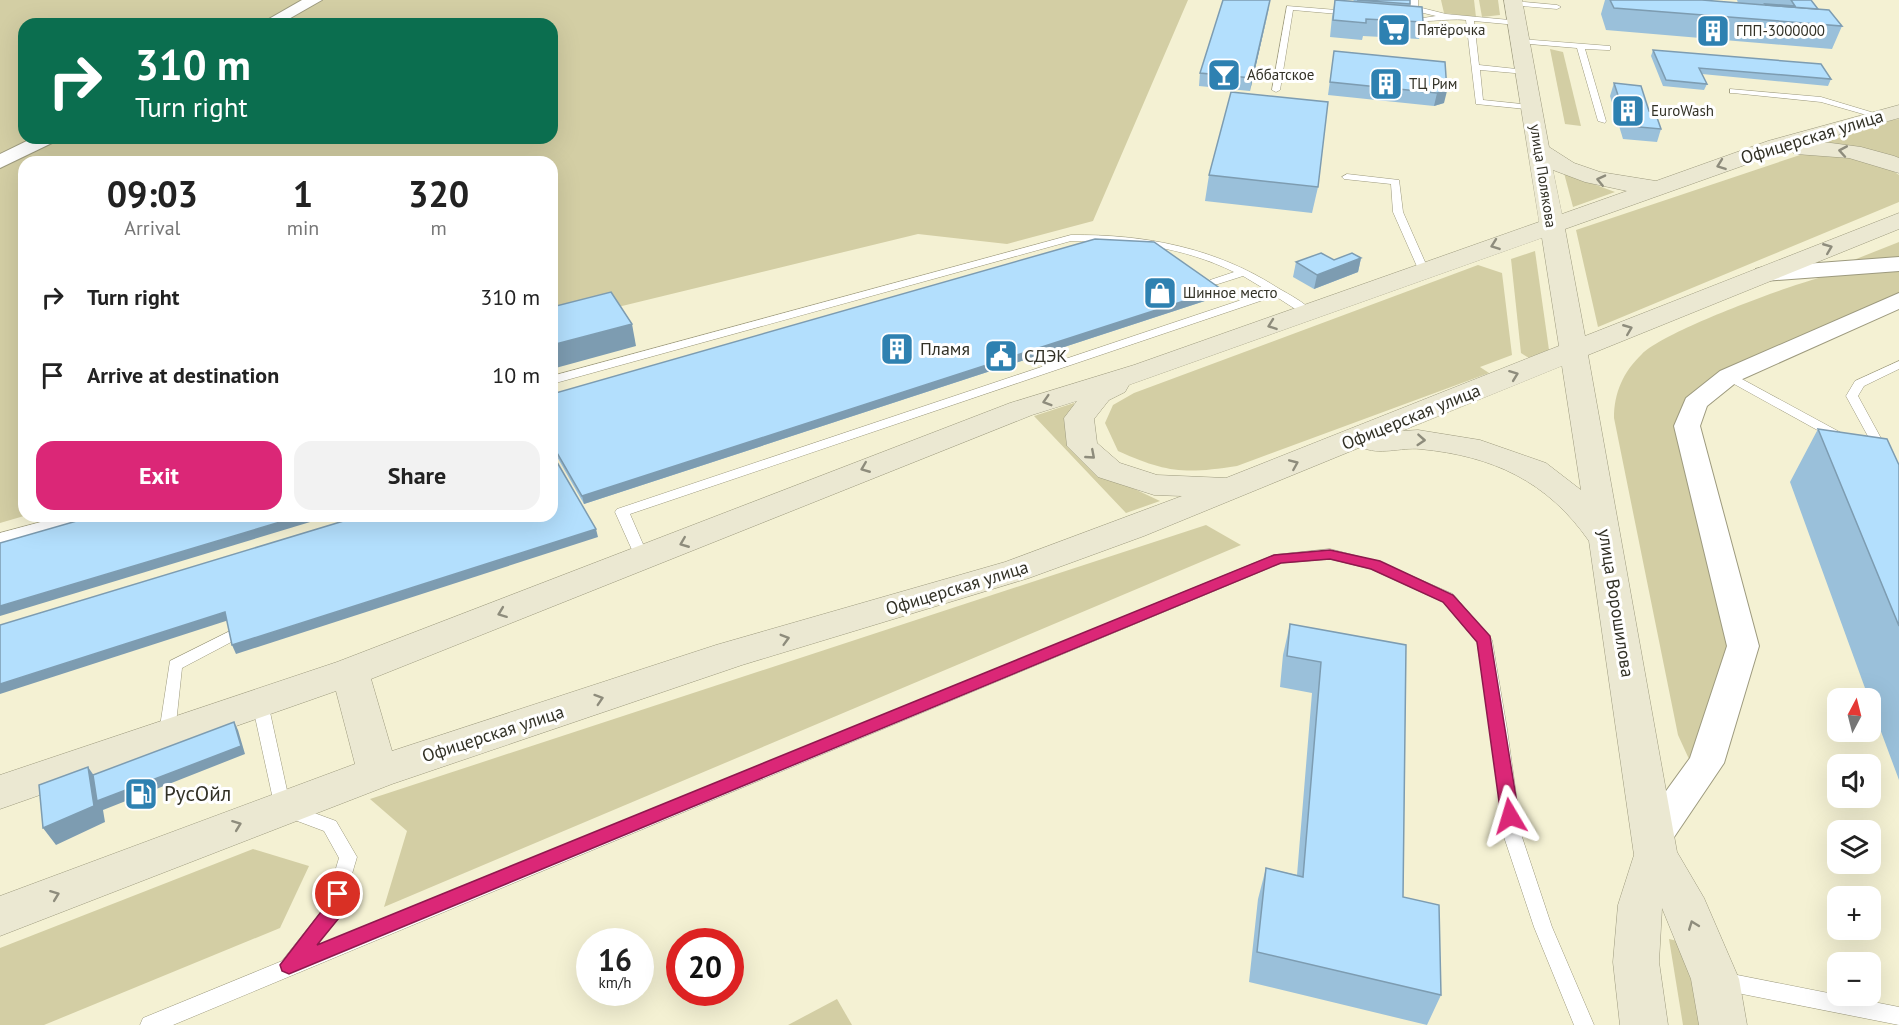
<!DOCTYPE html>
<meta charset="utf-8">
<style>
:root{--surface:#fff;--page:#f2f2f2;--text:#222;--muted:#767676;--accent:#db2777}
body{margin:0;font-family:"PT Sans",sans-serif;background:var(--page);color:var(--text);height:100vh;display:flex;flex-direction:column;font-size:22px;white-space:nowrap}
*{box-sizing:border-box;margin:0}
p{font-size:20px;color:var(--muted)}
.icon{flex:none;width:33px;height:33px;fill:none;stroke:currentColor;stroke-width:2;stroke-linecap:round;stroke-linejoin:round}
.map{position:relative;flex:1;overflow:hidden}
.sheet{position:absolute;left:18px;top:156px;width:540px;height:366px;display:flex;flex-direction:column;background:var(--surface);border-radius:18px;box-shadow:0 6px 24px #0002}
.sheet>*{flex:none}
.top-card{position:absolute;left:18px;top:18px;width:540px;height:126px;border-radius:18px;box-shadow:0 6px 24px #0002;background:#0b6e4f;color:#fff;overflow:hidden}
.needle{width:39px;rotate:7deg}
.tools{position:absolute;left:1827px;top:688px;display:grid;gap:12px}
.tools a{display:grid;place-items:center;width:54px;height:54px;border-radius:12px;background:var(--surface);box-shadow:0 6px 24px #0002;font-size:30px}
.speed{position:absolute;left:576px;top:928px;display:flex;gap:12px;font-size:30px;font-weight:700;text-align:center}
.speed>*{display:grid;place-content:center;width:78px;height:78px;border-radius:50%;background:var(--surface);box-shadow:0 6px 24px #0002;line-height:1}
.speed small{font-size:15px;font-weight:400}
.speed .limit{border:9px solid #d22;background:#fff;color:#111}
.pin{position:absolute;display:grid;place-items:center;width:51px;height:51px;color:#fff;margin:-26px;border:3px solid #fff;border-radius:50%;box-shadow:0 2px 6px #0007}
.me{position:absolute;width:66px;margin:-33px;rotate:353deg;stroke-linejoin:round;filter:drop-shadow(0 0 4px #0008)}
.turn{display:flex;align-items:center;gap:21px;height:126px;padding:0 18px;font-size:27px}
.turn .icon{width:78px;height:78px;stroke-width:2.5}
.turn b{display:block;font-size:42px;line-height:51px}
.eta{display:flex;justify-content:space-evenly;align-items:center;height:102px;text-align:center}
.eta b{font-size:36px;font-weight:700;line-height:42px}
.action{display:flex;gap:12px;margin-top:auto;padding:12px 18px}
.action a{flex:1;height:69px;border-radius:18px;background:var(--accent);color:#fff;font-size:24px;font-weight:700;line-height:69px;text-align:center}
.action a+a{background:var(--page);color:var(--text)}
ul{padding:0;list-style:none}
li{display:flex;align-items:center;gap:18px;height:78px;padding:0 18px}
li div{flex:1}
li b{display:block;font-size:22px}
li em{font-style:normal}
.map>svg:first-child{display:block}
.green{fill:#d3cea4;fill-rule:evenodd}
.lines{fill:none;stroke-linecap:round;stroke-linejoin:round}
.lane-casing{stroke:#9d9a7e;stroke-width:1}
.street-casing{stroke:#9d9a7e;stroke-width:2}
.secondary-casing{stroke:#9d9a7e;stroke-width:1}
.lane{fill:#fff;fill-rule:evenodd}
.street{fill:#fff;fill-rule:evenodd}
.secondary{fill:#ebe8d2;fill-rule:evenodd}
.wall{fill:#9ac0da}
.shaded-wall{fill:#7d9cb1}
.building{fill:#b3dffd;stroke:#7d9cb1;stroke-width:1.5}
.oneway{stroke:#8e8c7c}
.route{fill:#db2777;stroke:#8e194d;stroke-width:1.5}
.labels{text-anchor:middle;stroke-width:6;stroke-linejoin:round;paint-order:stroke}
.far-poi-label{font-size:15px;fill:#323126;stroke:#fff;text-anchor:start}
.far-street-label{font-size:15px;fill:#323126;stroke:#fff}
.street-label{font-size:18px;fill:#323126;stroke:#fff}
.poi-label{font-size:18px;fill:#323126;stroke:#fff;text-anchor:start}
.near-poi-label{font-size:21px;fill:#323126;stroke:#fff;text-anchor:start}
</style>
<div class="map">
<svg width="1899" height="1025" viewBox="0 0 1899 1025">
<rect width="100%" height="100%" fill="#f4f1d3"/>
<g class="green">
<path d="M0,0h1188l-95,221 -86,23 -89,-10 -366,89v-161h-528v354l-24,7zM24,24h528v114h-528z"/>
<path d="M1441,0h33l2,17 -32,-4z"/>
<path d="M1479,0h19l2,15 -18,2z"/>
<path d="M1550,49l13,3 18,74 -16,-2z"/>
<path d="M1899,119v42l-76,-18 69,-23z"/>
<path d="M1827,153c25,4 52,7 72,22v27l-301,125 -22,-97 224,-75z"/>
<path d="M1564,173l51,19 -42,15z"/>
<path d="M1899,242v16l-53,5z"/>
<path d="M1535,251l14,99 -20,8 -8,-5 -10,-94z"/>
<path d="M1478,265l24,8 10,82 -32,12 9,6 -252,93c-52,8 -70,7 -119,-15l-13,-28 8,-18 21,-12z"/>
<path d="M1899,269v24l-188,86 -27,25 54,245 -44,121 -16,-35 -64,-317c0,-25 9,-46 28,-64 22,-23 159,-74 193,-80 21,-3 43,-3 64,-5z"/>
<path d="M1074,403l-3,19 55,63 34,16 -34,12 -92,-97z"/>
<path d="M1206,525l35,20 -857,362 23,-76 -37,-32z"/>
<path d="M253,849l56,17 -29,62 -236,97h-44v-77z"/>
<path d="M1669,939l22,5 14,81h-22z"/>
<path d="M837,999l15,26h-64z"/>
</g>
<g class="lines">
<defs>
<g id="lane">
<path d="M1410,0h8v7l28,7 74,7v4h-3l-43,-4 5,44 47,5 4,2 -4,2 -46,-4 3,30 49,5 4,3 -1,2 -59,-6 -10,-84c-22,-2 -43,4 -65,0v-4h3l19,2 13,-2 -25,-6z"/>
<path d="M1514,1l43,4 4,2 -4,2 -46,-4 -1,-2z"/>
<path d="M1287,6l62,5 4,2 -4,2 -56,-5 -13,80 -4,2 -4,-2z"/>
<path d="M1520,39l90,7v4h-3l-22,-1 21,72 -1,2 -7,-2 -21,-73 -60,-5 -1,-2z"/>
<path d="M1730,89l91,8 60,18 -4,3 -56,-16 -88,-9h-3z"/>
<path d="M1347,174l52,6 4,32 26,59 -1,2h-8l-1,-2 -26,-59 -2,-28 -47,-5 -2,-2z"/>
<path d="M1071,235c74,-1 145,13 207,53 12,7 26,14 35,24l-6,3 -4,-1 -28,-18 -645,218 19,44 -7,5 -5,-2 -22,-49 2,-3 651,-218 -25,-15 -25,8h-8v-4l24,-8c-51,-25 -106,-32 -163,-31l-519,143v-8z"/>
<path d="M1899,361v8l-35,17 -6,10 30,55 -6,4 -6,-4 -30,-55 9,-15z"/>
<path d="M1729,372l118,64 2,3 -6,4 -4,-1 -114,-63 -2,-3 2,-3z"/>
<path d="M63,516h23l-2,3 -84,24v-10z"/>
<path d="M1330,549l50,13 73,32 39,46 15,89 15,108 30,90 42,98h-20l-40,-98 -30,-90 -13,-108 -14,-87 -34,-40 -72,-33 -41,-10 -49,4 -1108,462h-33l3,-7 139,-57 42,-53 15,-50 -15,-27 -48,-18 -24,-110 2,-4 6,-2 6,2 2,4 22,101 46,17 21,36 -18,61 -25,30 960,-393z"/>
<path d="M232,630l5,1 3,4 -3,4 -55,29 -7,65 -2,4 -6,2 -6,-2 -2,-4 11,-72z"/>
<path d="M1722,972l177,35v18l-177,-35 -7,-3 -3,-6 3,-6z"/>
</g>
<g id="street">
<path d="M302,0h20l-42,24h-20z"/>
<path d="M33,138h23l-2,4 -54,26v-14z"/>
<path d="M1899,257v14l-135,10 -8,-2 -3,-5 3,-5 8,-2z"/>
<path d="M1899,293v16l-161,72 -31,25 -7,20 59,220 -35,117 -58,86 -13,4 -13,-4 -6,-11 6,-11 50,-69 37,-112 -53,-220 12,-28 34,-27z"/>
</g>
<path id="secondary" d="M1504,0h18l27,147 25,16 26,9 56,9 112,-40 131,-36v13l-83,23 45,6 33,9 5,2v15l-50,-15 -53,-4 -9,-4 -222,79 20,107 314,-123v16l-311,126 89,497 27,46 35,81 8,46h-48l-8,-46 -29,-71 -3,54 9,63h-48l-7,-63 5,-57 16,-50 -45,-314c-42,-60 -96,-85 -169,-92 -19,-2 -41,7 -59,-2l-217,89 -115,42 -287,87 -350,119 -392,152v-40l355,-132 -19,-73 -336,118v-34l337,-113 673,-259 124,-38 405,-143zM1553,170l32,12 42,9 -65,23zM1542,238l17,108 -333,132 -69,-3 -37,-12 -23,-20 -3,-24 15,-19 16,-8 4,-7zM1562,366l19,124 -35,-27 -66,-23 -62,-10 -16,1zM1077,401l-13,17 3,28 31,31 56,18 28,1 -177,66 -289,83 -324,106 -21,-72 661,-264z"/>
</defs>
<use href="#lane" class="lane-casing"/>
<use href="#street" class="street-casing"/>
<use href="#secondary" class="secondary-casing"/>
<use href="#lane" class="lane"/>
<use href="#street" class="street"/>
<use href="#secondary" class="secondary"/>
</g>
<g class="wall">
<path d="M1335,0l18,1 1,-1h56v6l13,16 -4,17 -56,-3 -1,4 -32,-3 2,-20z"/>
<path d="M1605,0h97l36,3 -1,-3h74l7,9 24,17 -10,23 -226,-19 -5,-16z"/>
<path d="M1269,8l-19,83 -51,-5 1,-13z"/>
<path d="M1653,50l178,29 -3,7 -126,-12 5,10 -3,6 -41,-4 -12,-30z"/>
<path d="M1334,51l111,11 -1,41 -10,3 -106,-11z"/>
<path d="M1614,83l35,28 12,18 -4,13 -34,-3 -13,-43z"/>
<path d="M1209,175l109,12 -6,26 -107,-12z"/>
<path d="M1361,258l-3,14 -44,17 -21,-12 3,-15z"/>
<path d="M1220,296l-636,208 -32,-56v-54z"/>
<path d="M1818,429l81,36v315l-29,-78v-3h-1l-79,-217z"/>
<path d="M1290,624l116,21 -3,252 38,98 -14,30 -178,-43 9,-83 8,-31 31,7 15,-182 -32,-6 3,-32z"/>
</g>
<g class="shaded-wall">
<path d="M1271,0l-2,8 -19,83 2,-13z"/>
<path d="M1447,91l-3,12 -10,3 3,-13z"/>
<path d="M1361,258l-3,14 -44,17 3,-14z"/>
<path d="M1221,289l-1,7 -636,208 -2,-8z"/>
<path d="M632,324l4,22 -84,23v-24z"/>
<path d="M300,516h30l-330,100v-10z"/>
<path d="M596,529l2,8 -362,117 -4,-9z"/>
<path d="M225,612l4,8 -229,74v-10z"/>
<path d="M234,722l4,8 7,24 -142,56 2,12 -49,23 -13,-17 45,-61 11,16z"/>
</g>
<g class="building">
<path d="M1223,0h47l-18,78 -52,-5z"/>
<path d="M1335,0l87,7 1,15 -57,-3v4l-33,-3z"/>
<path d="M1357,0h53v4z"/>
<path d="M1610,0h92l127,10 13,16 -228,-18z"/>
<path d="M1791,0h20l7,9 -52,-4 -1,-1 30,2z"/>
<path d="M1653,50l168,14 10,15 -132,-11 8,16 -41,-4z"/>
<path d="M1334,51l111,11 2,29 -10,2 -107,-11z"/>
<path d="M1614,83l27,3 8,25 6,1 6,17 -33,-3z"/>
<path d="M1231,92l97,10 -10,85 -109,-12z"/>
<path d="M1095,239l59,3 67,47 -639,207 -30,-52v-50z"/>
<path d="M1321,253l13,7 18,-7 9,5 -44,17 -21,-13z"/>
<path d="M611,292l21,32 -80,21v-38z"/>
<path d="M1818,429l69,10 12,26v161z"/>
<path d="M554,457l42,72 -364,116 -7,-33 -225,72v-59l360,-109h192v-58z"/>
<path d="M94,516h206l-300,90v-63z"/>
<path d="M1290,624l116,21 -3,252 36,8 2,90 -184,-43 9,-84 37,9 18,-215 -34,-6z"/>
<path d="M234,722l7,24 -144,55 -4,-26z"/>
<path d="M88,767l6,39 -51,22 -4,-43z"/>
</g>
<defs><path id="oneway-chevron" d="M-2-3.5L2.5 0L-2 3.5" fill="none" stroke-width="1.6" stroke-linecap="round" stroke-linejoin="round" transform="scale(1.5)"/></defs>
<g class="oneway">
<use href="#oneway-chevron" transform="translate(1843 151) rotate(-170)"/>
<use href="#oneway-chevron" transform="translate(1721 165) rotate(160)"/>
<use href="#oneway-chevron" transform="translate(1601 180) rotate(-167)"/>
<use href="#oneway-chevron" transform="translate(1495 245) rotate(160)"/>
<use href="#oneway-chevron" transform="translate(1828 248) rotate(-22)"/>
<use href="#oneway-chevron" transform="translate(1272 325) rotate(160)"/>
<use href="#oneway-chevron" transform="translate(1628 329) rotate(-22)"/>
<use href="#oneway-chevron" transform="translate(1514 375) rotate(-21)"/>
<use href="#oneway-chevron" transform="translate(1047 401) rotate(163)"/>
<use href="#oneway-chevron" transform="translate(1421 440) rotate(4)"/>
<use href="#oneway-chevron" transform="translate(1091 455) rotate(41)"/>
<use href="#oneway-chevron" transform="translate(1294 464) rotate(-23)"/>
<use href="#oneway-chevron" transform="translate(865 468) rotate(158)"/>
<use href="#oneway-chevron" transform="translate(684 543) rotate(158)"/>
<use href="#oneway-chevron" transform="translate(502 613) rotate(159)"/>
<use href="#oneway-chevron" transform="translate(785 639) rotate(-16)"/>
<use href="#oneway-chevron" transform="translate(599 699) rotate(-18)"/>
<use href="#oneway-chevron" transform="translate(237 825) rotate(-21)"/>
<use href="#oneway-chevron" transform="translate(55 895) rotate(-21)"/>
<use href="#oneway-chevron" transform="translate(1693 925) rotate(-111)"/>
</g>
<path class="route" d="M1330,550l50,11 73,34 37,41 29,180 -3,5 -6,2 -6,-2 -3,-5 -24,-174 -34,-40 -72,-33 -41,-10 -49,4 -985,408 -7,3 -7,-3 -2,-6 44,-57 7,-20 7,-2 6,2 3,6 -8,24 -22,27 957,-390z"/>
<defs>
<symbol id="supermarket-square" viewBox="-11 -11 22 22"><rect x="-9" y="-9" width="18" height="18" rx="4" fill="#2e81b1" stroke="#fff"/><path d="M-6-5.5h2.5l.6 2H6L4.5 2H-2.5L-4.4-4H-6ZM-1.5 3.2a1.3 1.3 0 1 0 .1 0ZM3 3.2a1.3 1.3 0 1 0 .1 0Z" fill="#fff"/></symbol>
<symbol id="building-square" viewBox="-11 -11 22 22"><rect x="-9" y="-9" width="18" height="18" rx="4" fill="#2e81b1" stroke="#fff"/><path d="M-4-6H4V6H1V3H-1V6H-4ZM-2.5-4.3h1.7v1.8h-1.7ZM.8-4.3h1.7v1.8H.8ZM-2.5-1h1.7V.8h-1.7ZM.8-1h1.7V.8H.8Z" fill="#fff"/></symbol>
<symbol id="bar-square" viewBox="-11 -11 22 22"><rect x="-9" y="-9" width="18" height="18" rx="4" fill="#2e81b1" stroke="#fff"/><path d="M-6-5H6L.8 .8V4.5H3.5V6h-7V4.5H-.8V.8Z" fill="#fff"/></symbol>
<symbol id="shop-square" viewBox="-11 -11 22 22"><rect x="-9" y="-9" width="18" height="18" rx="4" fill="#2e81b1" stroke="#fff"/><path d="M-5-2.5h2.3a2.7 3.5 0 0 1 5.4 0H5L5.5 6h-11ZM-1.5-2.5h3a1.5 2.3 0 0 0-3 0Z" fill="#fff"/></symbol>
<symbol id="civic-square" viewBox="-11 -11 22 22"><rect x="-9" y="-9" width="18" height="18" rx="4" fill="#2e81b1" stroke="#fff"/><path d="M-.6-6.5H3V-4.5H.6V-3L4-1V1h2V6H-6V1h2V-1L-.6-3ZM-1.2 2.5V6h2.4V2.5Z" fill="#fff"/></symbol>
<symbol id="fuel-square" viewBox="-11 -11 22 22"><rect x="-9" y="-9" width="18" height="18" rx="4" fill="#2e81b1" stroke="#fff"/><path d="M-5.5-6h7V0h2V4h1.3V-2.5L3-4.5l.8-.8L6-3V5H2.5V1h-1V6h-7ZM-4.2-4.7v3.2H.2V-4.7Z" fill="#fff"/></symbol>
</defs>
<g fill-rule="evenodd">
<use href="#supermarket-square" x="1375" y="11" width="38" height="38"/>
<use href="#building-square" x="1694" y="12" width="38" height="38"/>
<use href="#bar-square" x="1205" y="56" width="38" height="38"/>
<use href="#building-square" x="1367" y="65" width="38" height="38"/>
<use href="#building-square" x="1609" y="92" width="38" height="38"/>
<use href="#shop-square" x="1141" y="274" width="38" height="38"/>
<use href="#building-square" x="878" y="330" width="38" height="38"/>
<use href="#civic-square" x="982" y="337" width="38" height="38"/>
<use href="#fuel-square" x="122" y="775" width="38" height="38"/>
</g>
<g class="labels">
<g class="far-poi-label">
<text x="1417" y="35">Пятёрочка</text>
<text x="1736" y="36">ГПП-3000000</text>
<text x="1247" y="80">Аббатское</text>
<text x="1409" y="89">ТЦ Рим</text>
<text x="1651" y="116">EuroWash</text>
<text x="1183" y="298">Шинное место</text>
</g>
<g class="far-street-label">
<text transform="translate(1543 176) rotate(81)" y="5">улица Полякова</text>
</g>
<g class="street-label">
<text transform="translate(1812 137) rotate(-17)" y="6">Офицерская улица</text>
<text transform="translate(1411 417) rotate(-22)" y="6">Офицерская улица</text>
<text transform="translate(957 588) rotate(-17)" y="6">Офицерская улица</text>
<text transform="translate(1616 603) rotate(81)" y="6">улица Ворошилова</text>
<text transform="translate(493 734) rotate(-18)" y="6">Офицерская улица</text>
</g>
<g class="poi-label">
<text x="920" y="355">Пламя</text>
<text x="1024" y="362">СДЭК</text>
</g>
<g class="near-poi-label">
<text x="164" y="801">РусОйл</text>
</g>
</g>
</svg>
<div class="tools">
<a><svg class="needle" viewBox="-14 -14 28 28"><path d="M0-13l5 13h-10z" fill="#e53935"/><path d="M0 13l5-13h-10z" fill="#767676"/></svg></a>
<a><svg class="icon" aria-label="sound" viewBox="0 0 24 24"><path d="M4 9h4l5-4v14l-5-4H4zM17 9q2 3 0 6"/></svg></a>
<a><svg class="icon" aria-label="layers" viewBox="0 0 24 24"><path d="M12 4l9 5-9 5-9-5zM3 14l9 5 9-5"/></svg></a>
<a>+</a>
<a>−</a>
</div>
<div class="speed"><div>16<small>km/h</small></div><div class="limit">20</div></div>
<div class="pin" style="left:338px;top:894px;background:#d93025"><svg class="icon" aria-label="arrive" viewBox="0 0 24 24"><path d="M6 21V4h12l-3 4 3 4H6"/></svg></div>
<svg class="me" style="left:1510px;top:816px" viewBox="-20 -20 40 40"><path d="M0-17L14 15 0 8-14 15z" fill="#db2777" stroke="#fff" stroke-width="4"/></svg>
<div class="top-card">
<div class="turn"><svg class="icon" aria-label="right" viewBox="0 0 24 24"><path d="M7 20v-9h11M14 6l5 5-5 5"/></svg><div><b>310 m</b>Turn right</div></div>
</div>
<section class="sheet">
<div class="eta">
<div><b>09:03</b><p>Arrival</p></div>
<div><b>1</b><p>min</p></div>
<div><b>320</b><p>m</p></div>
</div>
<ul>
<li><svg class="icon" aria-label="right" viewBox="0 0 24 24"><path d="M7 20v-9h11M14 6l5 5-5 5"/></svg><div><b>Turn right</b></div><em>310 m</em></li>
<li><svg class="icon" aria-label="arrive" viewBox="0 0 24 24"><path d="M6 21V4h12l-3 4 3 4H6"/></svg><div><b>Arrive at destination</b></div><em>10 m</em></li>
</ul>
<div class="action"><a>Exit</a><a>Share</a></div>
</section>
</div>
